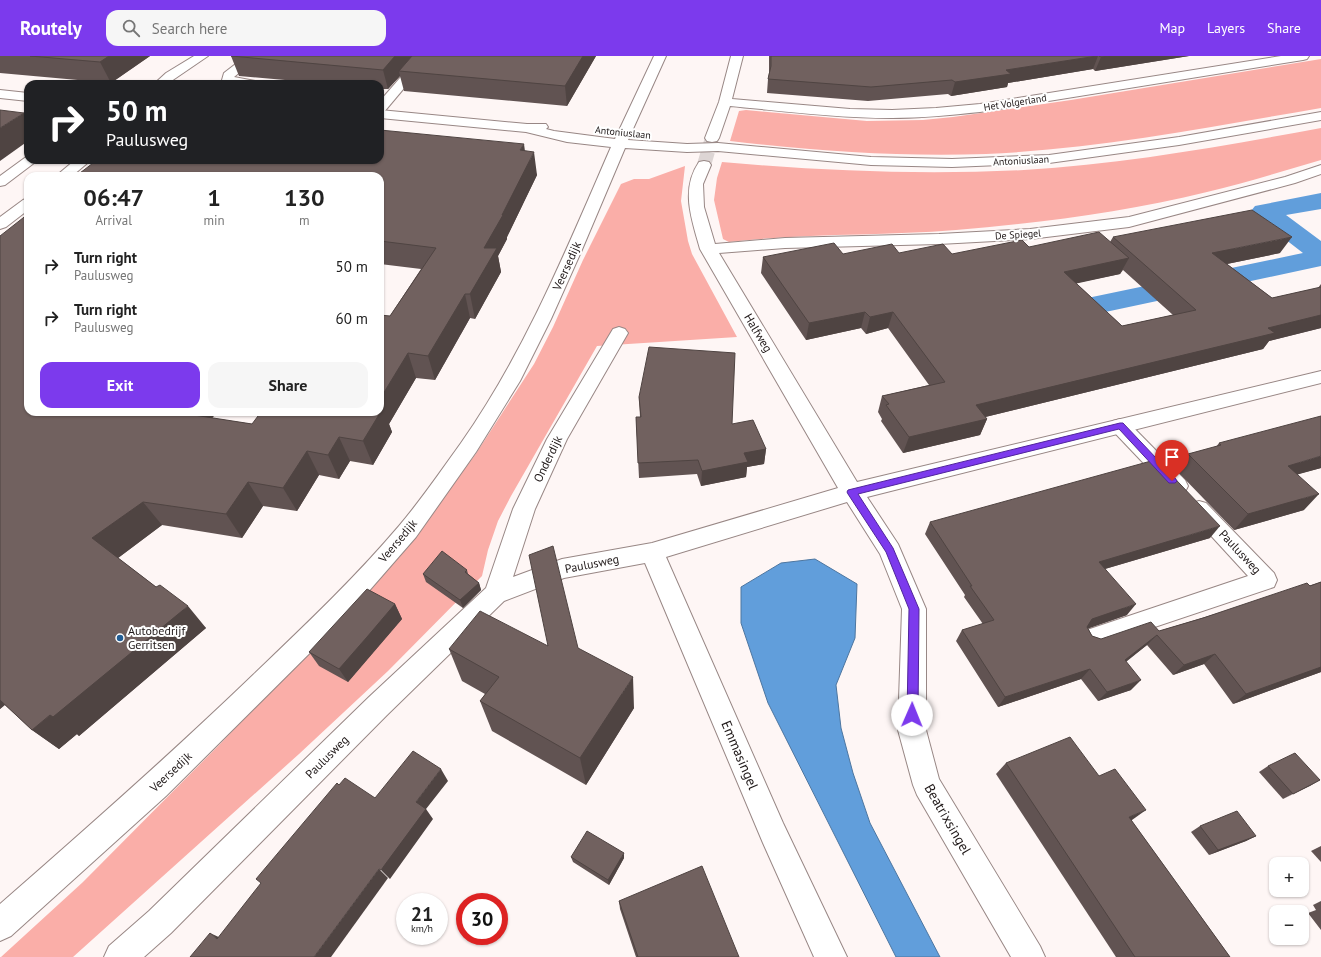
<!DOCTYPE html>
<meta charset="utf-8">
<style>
:root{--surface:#fff;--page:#f6f6f6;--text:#222;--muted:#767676;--accent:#7c3aed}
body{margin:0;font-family:"PT Sans",sans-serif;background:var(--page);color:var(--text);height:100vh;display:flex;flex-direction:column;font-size:15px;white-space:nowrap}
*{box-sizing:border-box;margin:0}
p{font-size:13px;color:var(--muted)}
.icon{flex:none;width:22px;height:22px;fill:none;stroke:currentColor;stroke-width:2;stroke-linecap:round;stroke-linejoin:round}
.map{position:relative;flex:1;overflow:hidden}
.drawer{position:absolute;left:24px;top:116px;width:360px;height:244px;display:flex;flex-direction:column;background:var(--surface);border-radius:12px;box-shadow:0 1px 3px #0004}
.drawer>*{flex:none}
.guide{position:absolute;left:24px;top:24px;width:360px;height:84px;border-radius:12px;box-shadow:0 1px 3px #0004;background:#202124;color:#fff;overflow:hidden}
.controls{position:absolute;left:1269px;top:801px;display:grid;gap:8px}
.controls a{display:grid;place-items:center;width:40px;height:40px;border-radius:8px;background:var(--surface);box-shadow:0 1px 3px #0004;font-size:20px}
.speed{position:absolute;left:396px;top:837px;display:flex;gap:8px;font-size:20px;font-weight:700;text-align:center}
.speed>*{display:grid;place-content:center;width:52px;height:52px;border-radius:50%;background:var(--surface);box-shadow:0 1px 3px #0004;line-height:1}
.speed small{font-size:10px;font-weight:400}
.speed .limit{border:6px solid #d22;background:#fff;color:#111}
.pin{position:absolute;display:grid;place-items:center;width:34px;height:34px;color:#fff;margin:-41px -17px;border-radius:50% 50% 50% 0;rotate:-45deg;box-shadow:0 0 4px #0007}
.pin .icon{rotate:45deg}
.me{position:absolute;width:44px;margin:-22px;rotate:1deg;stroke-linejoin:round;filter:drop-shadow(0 0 3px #0008)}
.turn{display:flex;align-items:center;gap:14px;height:84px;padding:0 16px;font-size:18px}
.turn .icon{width:52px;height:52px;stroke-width:2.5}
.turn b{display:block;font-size:28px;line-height:34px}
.eta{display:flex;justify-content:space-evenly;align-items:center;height:68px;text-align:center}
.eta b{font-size:24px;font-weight:600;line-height:28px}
.button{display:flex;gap:8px;margin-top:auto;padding:8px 16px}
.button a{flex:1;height:46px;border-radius:12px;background:var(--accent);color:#fff;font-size:16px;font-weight:600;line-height:46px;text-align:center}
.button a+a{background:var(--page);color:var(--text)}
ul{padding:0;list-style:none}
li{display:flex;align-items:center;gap:12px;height:52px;padding:0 16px}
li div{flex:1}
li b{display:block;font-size:15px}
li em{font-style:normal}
header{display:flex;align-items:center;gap:24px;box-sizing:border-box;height:56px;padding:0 20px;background:var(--accent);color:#fff}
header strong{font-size:19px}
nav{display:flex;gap:22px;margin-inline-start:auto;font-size:14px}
.search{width:280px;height:36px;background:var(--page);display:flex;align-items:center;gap:10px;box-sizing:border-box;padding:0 14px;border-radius:12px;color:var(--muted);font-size:15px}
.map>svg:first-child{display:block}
.green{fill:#faaea8}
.water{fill:#619edb;stroke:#4d76a0}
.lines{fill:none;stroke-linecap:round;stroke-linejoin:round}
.canal{fill:#619edb;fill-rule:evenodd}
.street-tunnel{stroke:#ddd5d4;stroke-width:14;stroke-dasharray:14 6;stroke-linecap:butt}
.lane-casing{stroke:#988785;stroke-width:2}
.street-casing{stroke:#988785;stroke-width:2}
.secondary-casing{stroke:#988785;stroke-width:2}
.lane{fill:#fff;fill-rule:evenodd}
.street{fill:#fff;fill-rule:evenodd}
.secondary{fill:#fff;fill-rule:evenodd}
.wall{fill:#615352;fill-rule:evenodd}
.shaded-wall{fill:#4f4442}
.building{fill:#71615f;stroke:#4f4442}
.route{fill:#7c3aed;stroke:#51269a}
.poi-dot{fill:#225e95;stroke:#fff;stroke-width:1.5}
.labels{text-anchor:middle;stroke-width:4;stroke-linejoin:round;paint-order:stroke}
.far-street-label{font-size:10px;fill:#1f1818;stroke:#fff}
.street-label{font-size:12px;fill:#1f1818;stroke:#fff}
.poi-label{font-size:12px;fill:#1f1818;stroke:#fff;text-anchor:start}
.near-street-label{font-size:14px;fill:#1f1818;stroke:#fff}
</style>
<header>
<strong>Routely</strong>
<div class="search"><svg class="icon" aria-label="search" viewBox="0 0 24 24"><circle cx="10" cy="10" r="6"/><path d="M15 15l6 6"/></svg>Search here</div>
<nav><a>Map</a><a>Layers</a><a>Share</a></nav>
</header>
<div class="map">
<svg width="1321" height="901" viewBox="0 0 1321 901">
<rect width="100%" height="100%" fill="#fef6f5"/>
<g class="green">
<path d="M1321,3v49c-111,19 -222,41 -335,46 -85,3 -171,-3 -256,-13l9,-30 7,-1 121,11 56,-1 30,-3 118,-17z"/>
<path d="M1321,72v32c-38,11 -76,23 -114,32 -81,20 -167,31 -251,38 -75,6 -151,3 -227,12l-6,-3 -9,-39 3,-22 5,-16c101,9 201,13 302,8 100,-6 199,-24 297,-42z"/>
<path d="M685,110l-4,35 7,40 4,13 45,83 -140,9 -86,150 -13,25 -10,29 -6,26 -94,95 -89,83 -226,203h-72l82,-75 138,-139 127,-134 91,-106 36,-48 59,-91 19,-37 30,-67 38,-76 13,-5h15z"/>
</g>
<path class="water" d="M815,503l42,25 -2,54 -19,47 5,43 12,45 17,50 70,134h-44l-128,-254 -27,-80v-36l40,-24z"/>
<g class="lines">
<path class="canal" d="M1321,137v16l-35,6 35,26v25l-272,58 -11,-2 -4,-7 4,-7 11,-2 254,-53 -48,-37 -4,-5 4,-5z"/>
<path class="street-tunnel" d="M704,109l8,-27"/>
<defs>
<g id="lane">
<path d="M246,0h13l-25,21 21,4 2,3 -33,-1 -2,-3 2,-7z"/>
<path d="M419,0h12l-47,56 -4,1v-12z"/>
<path d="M26,101h2v3h10l-33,25 -5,1v-10z"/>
<path d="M1120,363l7,2 58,59 3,6 -3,6 -7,2 -7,-2 -58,-61 -3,-5 3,-5z"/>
<path d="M1199,445l7,2 68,70 3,7 -3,7 -182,61 -8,-3 -4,-7 4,-7 164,-55 -56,-61 -4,-6 4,-6z"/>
</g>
<g id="street">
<path d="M731,0h12l-11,43 118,10 42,1 44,-2 44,-4 301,-48h28l-2,3 -4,1 -323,52c-29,3 -59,6 -88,6 -55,0 -108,-7 -162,-12l-11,32 -2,3 -5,1 -5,-1 -2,-3 14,-36z"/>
<path d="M75,104h16l-19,16h-16z"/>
<path d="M704,105l5,1 2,3 -8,19 1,23 11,37 70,-6 154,-4 91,-5 99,-12 156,-40 36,-12v9l-26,9 -166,44 -99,12 -91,5 -154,4 -66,5 138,229 464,-111v12l-454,114 31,47 28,65v121l13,49 101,167 5,11h-34l-94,-162 -4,-10 -15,-55 4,-121 -22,-55 -33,-52 -181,55 117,266 64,134h-33l-51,-114 -118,-280 -81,15 -60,23 -117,114 -216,218 -27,24h-40l5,-11 40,-35 220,-214 117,-109 27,-79 34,-70 66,-110 6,-2 6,2 3,4 -61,106 -32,70 -22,68 49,-18 90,-16 186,-55 -138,-239c-8,-29 -20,-59 -1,-87z"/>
<path d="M28,142v12l-22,17 -6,2v-12l23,-17z"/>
</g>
<g id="secondary">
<path d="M194,0h14l-41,28h-13l12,-11z"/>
<path d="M654,0h12l-38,84 59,4 31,-1 153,14 81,2 97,-4 130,-18 142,-25v8l-142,25 -130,18 -97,4 -81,-2 -153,-14 -31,1 -62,-4 -44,104 -30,67 -31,62 -44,71 -60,85 -68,78 -182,181 -155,140 -11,5v-37c86,-75 171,-150 253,-229 50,-48 101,-96 146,-149 22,-26 42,-55 62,-83 64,-91 106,-195 150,-296l-44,-5 -41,-10 -146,-14v-8l147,14h19l2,3 -2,2 8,2 61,8z"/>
<path d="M0,34l28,3v8l-28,-3z"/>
</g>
</defs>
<use href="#lane" class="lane-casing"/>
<use href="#street" class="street-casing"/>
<use href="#secondary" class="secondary-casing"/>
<use href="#lane" class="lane"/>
<use href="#street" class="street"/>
<use href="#secondary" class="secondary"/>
</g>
<g class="wall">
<path d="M0,0h150l-39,27 -111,-10z"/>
<path d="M231,0h365l-29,50 -163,-15 -4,-15 -12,13h-8v-5h-50l-91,-8z"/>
<path d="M769,0h420l-94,15 -2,-2 -85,14 -1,4 -56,9 -3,-2 -80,7 -101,-8 1,-14 1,-6z"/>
<path d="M525,95l12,24 -30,62v2l-9,17 3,16 -26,47 -5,-1 -35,62 -19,-2 -27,46 3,8 -19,33 -23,-4 -11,18 -20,-4 -22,36 -34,-5 -21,32 -80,-13 -44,33 38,29 50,41 -127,108 -2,-2 -18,15 -27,-19 -27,-25 -5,4v-473l28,176h189l-5,6 40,6 138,-108 31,-47 -41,-5v-88z"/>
<path d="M1113,181l167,16 -53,11 45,34 46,-10 3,-4v44l-52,13 -6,8 -278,68 2,2 -7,16 -77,18 -22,-32 1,-2 -4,-7 4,-16 47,-11 -41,-57 -22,6 -5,-6 -55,12 -45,-67 2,-16 136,-4 53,1 77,-7 81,-5zM1123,214l50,45 -51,11 -46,-43 44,-9z"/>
<path d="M639,341l93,27 34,25 -2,15 -17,3 -1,10 -45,9 -4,-12 -58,4 -3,-61h4z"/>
<path d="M1219,387l102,25 -23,6 6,36 -70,20 -58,-60 12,-16 28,-7z"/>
<path d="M930,466l280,16 -105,31 22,46 -39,13 4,8 9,3 58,-8 162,-49v90l-88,32 -29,-40 -31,11 -26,-30 -21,16 5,29 -33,11 -17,-22 -83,28 -42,-66 6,-11 21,-6 -19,-27 1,-2 -40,-61z"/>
<path d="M467,514l1,4 11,9 2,7 -18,18 -37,-26 -3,-8z"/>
<path d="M395,548l7,15 -54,63 -29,-16 -10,-14z"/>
<path d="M548,590l30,2 56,60 -48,77 -94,-54 -12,-30 5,-7 -23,-13 -13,-32z"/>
<path d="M1006,707l125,57 99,137h-114l-120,-183z"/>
<path d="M1268,710l52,14 -37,19 -24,-27z"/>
<path d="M1200,770l56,10 -10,5 -37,14 -18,-23z"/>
<path d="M1321,790v16l-10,-11z"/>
<path d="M571,801l53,1 -15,27 -36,-23z"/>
<path d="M619,845l120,56h-103l-16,-48z"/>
<path d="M1321,845v29l-13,-17 8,-3 -3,-5z"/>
</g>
<g class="shaded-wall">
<path d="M109,0h41l-39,27 -11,-21z"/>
<path d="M395,0h22l-18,15 1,5 -12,13 -5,-19z"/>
<path d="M583,0h13l-29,50 -2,-20z"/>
<path d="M1098,0l-5,13 -85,14 -1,4 -56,9 4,-14 51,-12z"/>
<path d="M1110,0h79l-94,15 6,-14z"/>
<path d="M24,57l4,6v22l-28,20v-33z"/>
<path d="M524,88l3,22 7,-14 3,23 -30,62v2l-9,17 3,16 -26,47 -5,-25 14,-46 18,-33 18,-65z"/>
<path d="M1292,181l-12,16 -78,16 10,-16z"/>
<path d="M1129,202l-9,16 -64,14 8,-16z"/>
<path d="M465,238l5,24 -35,62 -7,-24z"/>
<path d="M865,256l-4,16 -55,12 3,-17z"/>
<path d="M893,256l-5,16 -22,6 4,-17z"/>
<path d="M1321,259v13l-52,13 -6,8 -294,72 7,-16 292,-77z"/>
<path d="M408,297l8,25 -27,46 3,8 -19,33 -10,-24 17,-29v-13z"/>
<path d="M182,356h35l-20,25 -16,-24z"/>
<path d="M987,363l-7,16 -77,18 6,-16z"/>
<path d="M339,381l11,24 -11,18 -11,-24z"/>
<path d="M766,393l-2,15 -17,3 -1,10 -45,9 1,-15 42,-18z"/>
<path d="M307,395l12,24 -22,36 -14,-23z"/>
<path d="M1321,400v12l-47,13 14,-15z"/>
<path d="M248,426l15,24 -21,32 -16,-24z"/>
<path d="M1319,438l-15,16 -70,20 14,-16z"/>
<path d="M143,446l19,23 -48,36 -22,-23z"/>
<path d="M1220,470l-10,12 -119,35 8,-11z"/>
<path d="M479,527l2,7 -18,18 -3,-8z"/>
<path d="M395,548l7,15 -54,63 -9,-13z"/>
<path d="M1136,548l-9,11 -43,15 8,-11z"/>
<path d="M188,550l18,22 -127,108 -2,-2 -18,15 -27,-19z"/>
<path d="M1157,579l-10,10 -31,25 9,-10z"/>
<path d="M1215,598l-11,10 -31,11 11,-10z"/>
<path d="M1321,611v5l-88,32 13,-10z"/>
<path d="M1090,613l-9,10 -83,28 7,-10z"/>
<path d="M633,621l1,31 -48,77 -6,-27z"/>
<path d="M1141,624l-10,10 -33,11 9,-9z"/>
<path d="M0,639l9,6 -9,8z"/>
<path d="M441,713l7,12 -22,28 7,10 -43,60 -9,-9 35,-68z"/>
<path d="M1320,724l-10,6 -27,13 10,-5z"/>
<path d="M1146,754l-14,10 -17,7 14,-10z"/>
<path d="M1256,780l-10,5 -37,14 9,-5z"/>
<path d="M624,797v5l-15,27 -1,-5z"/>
<path d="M379,813l9,9 -57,79h-17z"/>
<path d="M210,877l15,7 -8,-1z"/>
</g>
<g class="building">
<path d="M30,0h79l-9,6z"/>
<path d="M231,0h164l-12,14z"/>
<path d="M412,0h171l-18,30 -166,-15z"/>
<path d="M771,0h326l-91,14 5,4 -56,8 -3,-2 -81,7 -103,-8 3,-13z"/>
<path d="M1099,0h11l-9,1z"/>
<path d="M0,54l24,3 -24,15z"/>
<path d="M380,74l144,14 -4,6 14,2 -32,63h1l-19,33h13l-27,46h-5l-37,62 -20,-3 -28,46v-84l10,1 46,-68 -56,-7v-65h-304l21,-16h283z"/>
<path d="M1252,154l40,27 -80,16 60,45 49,-11v28l-53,13 7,5 -299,72 11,14 -78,18 -23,-32 3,-1 -7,-8 63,-14 -52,-70 -23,5 -5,-5 -56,11 -46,-66 71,-14 9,11 49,-10 7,9 44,-9 9,10 70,-14 7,7 70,-15 30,26 -65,14 58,54 74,-16 -83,-73z"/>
<path d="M28,158v198h154l-1,1 71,11 9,-12h119v-4h3l-20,33 -24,-4 -11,18 -21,-4 -24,37 -35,-6 -22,32 -83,-12 -51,36 64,49 4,-2 28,21 -135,111 -3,-2 -18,15 -32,-30v-464z"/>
<path d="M649,291l86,6 -3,71 21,-4 13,29 -22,4 4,9 -46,9 -4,-11 -60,3 -2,-46h5l-2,-20z"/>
<path d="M1321,360v40l-33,10 31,28 -71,20 -60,-60 33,-9 -2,-2z"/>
<path d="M1151,405l5,5 5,-2 59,62 -121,36 37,42 -44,15 -5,8 5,9 9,3 50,-17 8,9 44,-13 104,-35 3,3 11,-4v85l-75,27 -31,-40 -31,11 -27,-30 -32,25 16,20 -34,12 -17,-23 -85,28 -43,-67 32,-10 -24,-34h2l-42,-64z"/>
<path d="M553,490l25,102 55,29 -53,81 -100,-57 19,-24 -50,-28 31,-38 68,35 -19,-91z"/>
<path d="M442,495l25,19 -2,2 14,11 -19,17 -37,-26z"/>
<path d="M367,533l28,15 -28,33 -28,32 -30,-17z"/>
<path d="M1070,681l29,39 16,-7 31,41 -17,7 101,140h-95l-129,-194z"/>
<path d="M413,695l28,18 -25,33 10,7 -45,61 -2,-1 -65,88h-124l20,-24 7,6 44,-56 -5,-4 81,-96 2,2 6,-7 30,20z"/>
<path d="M1295,697l25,27 -27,14 -25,-28z"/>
<path d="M1237,755l19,25 -38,14 -18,-24z"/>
<path d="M587,775l37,22 -16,27 -37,-23z"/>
<path d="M702,810l37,91h-101l-19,-56z"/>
</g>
<path class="route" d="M1120,367h3l52,55 2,3 -2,2h-6l-50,-54 -261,65 35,54 26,61 -1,106 -2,4 -4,1 -4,-1 -1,-4 2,-106 -23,-57 -38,-58 -1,-2 1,-2z"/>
<circle class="poi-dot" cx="120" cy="582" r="4"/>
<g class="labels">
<g class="far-street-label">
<text transform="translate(1015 46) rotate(-9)" y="4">Het Volgerland</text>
<text transform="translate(623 76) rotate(6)" y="4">Antoniuslaan</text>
<text transform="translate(1021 104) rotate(-3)" y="4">Antoniuslaan</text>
<text transform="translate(1018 178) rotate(-4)" y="4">De Spiegel</text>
</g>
<g class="street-label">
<text transform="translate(567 210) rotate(-66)" y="4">Veersedijk</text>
<text transform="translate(758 277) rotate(59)" y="4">Halfweg</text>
<text transform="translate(548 403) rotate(-64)" y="4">Onderdijk</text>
<text transform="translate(398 485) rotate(-50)" y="4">Veersedijk</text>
<text transform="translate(1240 496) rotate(47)" y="4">Paulusweg</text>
<text transform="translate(592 508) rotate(-11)" y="4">Paulusweg</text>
<text transform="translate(327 701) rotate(-45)" y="4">Paulusweg</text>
<text transform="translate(171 716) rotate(-43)" y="4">Veersedijk</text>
</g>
<g class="poi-label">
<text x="128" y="579">Autobedrijf<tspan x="128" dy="14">Gerritsen</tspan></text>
</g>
<g class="near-street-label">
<text transform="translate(740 699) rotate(67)" y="5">Emmasingel</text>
<text transform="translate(948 763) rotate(60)" y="5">Beatrixsingel</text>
</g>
</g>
</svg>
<div class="controls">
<a>+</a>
<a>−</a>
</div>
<div class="speed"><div>21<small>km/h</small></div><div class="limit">30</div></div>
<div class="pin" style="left:1172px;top:425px;background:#d93025"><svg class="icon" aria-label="arrive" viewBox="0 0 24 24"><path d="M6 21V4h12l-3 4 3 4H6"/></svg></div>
<svg class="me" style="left:912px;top:659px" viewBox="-20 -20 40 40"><circle r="19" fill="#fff"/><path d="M0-13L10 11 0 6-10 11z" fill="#7c3aed"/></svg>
<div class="guide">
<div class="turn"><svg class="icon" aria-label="right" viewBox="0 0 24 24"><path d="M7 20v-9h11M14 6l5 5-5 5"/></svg><div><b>50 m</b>Paulusweg</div></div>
</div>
<section class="drawer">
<div class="eta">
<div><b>06:47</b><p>Arrival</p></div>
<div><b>1</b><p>min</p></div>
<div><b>130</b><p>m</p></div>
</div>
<ul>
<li><svg class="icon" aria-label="right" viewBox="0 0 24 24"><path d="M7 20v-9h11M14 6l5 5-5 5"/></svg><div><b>Turn right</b><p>Paulusweg</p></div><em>50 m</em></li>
<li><svg class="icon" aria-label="right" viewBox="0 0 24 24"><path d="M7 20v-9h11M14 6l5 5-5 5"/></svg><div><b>Turn right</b><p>Paulusweg</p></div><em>60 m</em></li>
</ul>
<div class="button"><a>Exit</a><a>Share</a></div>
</section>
</div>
